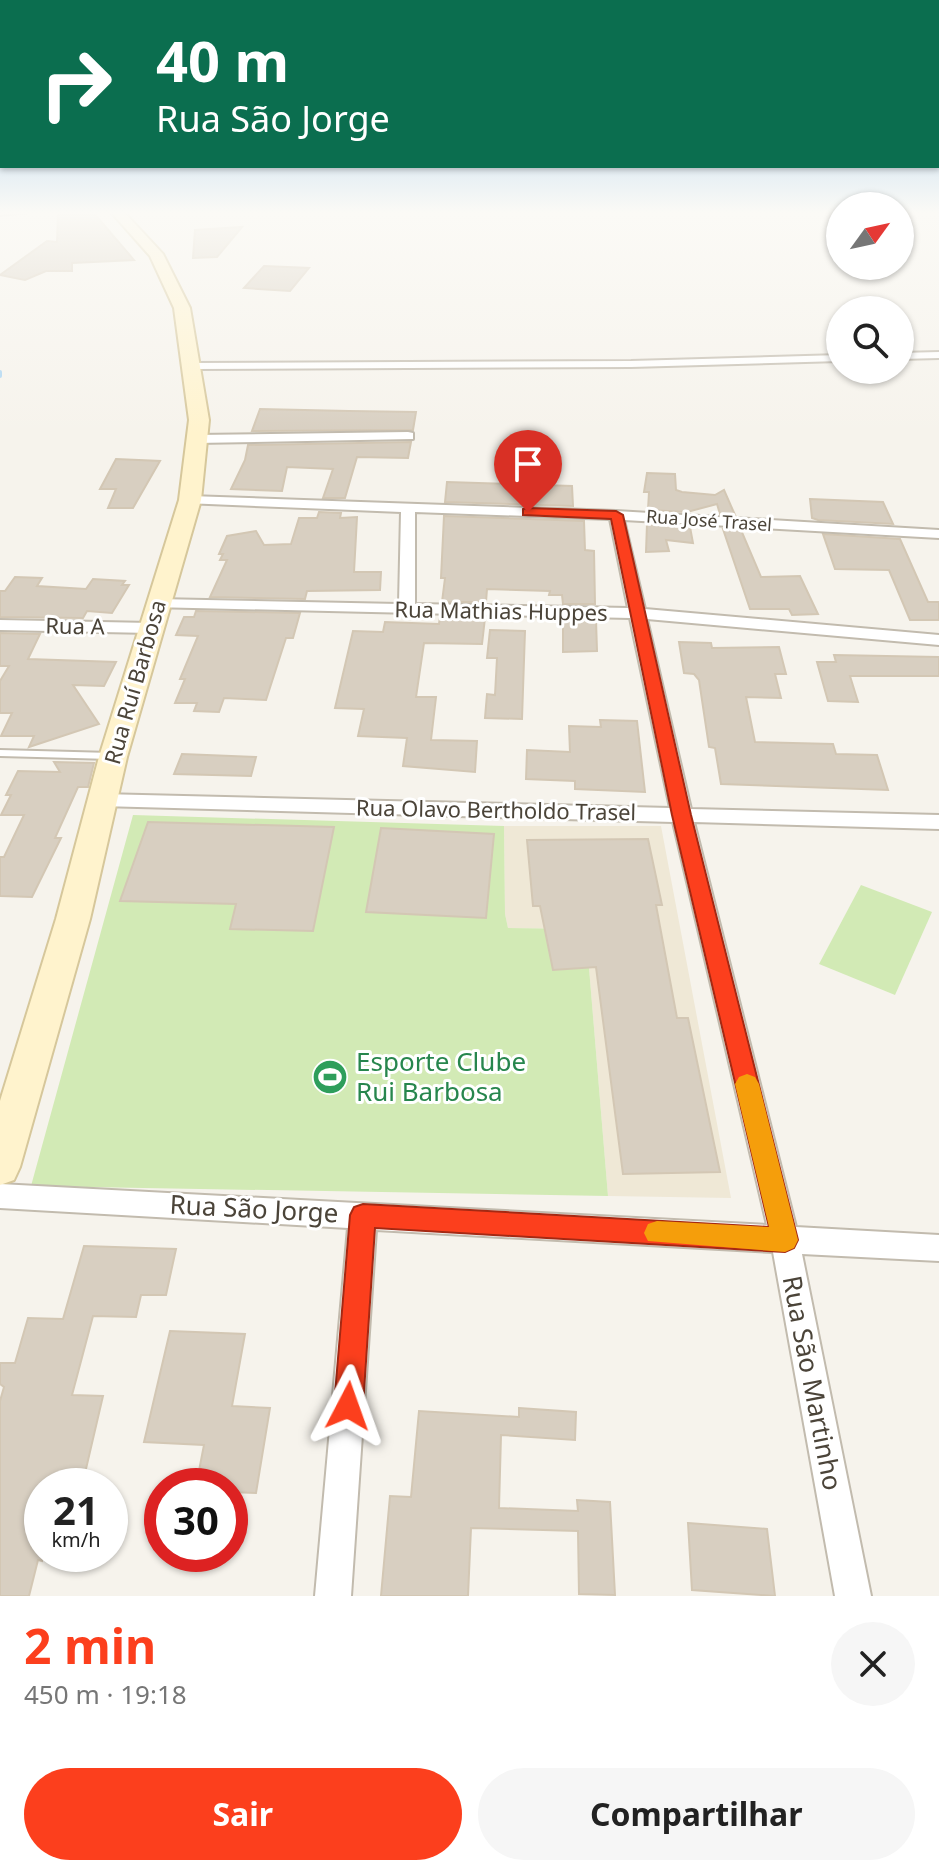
<!DOCTYPE html>
<html lang="pt">
<meta charset="utf-8">
<style>
:root{--surface:#fff;--page:#f6f6f6;--text:#222;--muted:#767676;--accent:#fc3f1d}
body{margin:0;font-family:"Noto Sans",sans-serif;background:var(--page);color:var(--text);height:100vh;display:flex;flex-direction:column;font-size:30px;white-space:nowrap}
*{box-sizing:border-box;margin:0}
p{font-size:26px;color:var(--muted)}
.icon{flex:none;width:44px;height:44px;fill:none;stroke:currentColor;stroke-width:2;stroke-linecap:round;stroke-linejoin:round}
.map{position:relative;height:1596px;overflow:hidden}
.sheet{display:flex;flex-direction:column;background:var(--surface);flex:1}
.sheet>*{flex:none}
.guide{position:absolute;left:0px;top:0px;width:940px;height:168px;box-shadow:0 2px 6px #0004;background:#0b6e4f;color:#fff;overflow:hidden}
.needle{width:52px;rotate:57deg}
.fabs{position:absolute;left:826px;top:192px;display:grid;gap:16px}
.fabs a{display:grid;place-items:center;width:88px;height:88px;border-radius:50%;background:var(--surface);box-shadow:0 2px 6px #0004;font-size:40px}
.speed{position:absolute;left:24px;top:1468px;display:flex;gap:16px;font-size:40px;font-weight:700;text-align:center}
.speed>*{display:grid;place-content:center;width:104px;height:104px;border-radius:50%;background:var(--surface);box-shadow:0 2px 6px #0004;line-height:1}
.speed small{font-size:20px;font-weight:400}
.speed .limit{border:12px solid #d22;background:#fff;color:#111}
.pin{position:absolute;display:grid;place-items:center;width:68px;height:68px;color:#fff;margin:-82px -34px;border-radius:50% 50% 50% 0;rotate:-45deg;box-shadow:0 0 8px #0007}
.pin .icon{rotate:45deg}
.me{position:absolute;width:88px;margin:-44px;rotate:4deg;stroke-linejoin:round;filter:drop-shadow(0 0 6px #0008)}
.turn{display:flex;align-items:center;gap:28px;height:168px;padding:0 24px;font-size:36px}
.turn .icon{width:104px;height:104px;stroke-width:2.5}
.turn b{display:block;font-size:56px;line-height:68px}
.round{display:grid;place-items:center;flex:none;width:84px;height:84px;border-radius:42px;background:var(--page)}
.overview{display:flex;align-items:center;justify-content:space-between;height:136px;padding:0 24px}
h1{font-size:48px;font-weight:700;line-height:60px;color:var(--accent)}
.primary-button{display:flex;gap:16px;margin-top:auto;padding:16px 24px}
.primary-button a{flex:1;height:92px;border-radius:48px;background:var(--accent);color:#fff;font-size:32px;font-weight:700;line-height:92px;text-align:center}
.primary-button a+a{background:var(--page);color:var(--text)}
.map>svg:first-child{display:block}
.education{fill:#efe8d6}
.green{fill:#d2eab5}
.lines{fill:none;stroke-linecap:round;stroke-linejoin:round}
.stream{stroke:#a9d4f2;stroke-width:4}
.building{fill:#d8cfc1;stroke:#d3c7b4;stroke-width:2}
.lane-casing{stroke:#c2bbae;stroke-width:4}
.street-casing{stroke:#c2bbae;stroke-width:4}
.secondary-casing{stroke:#d6c79b;stroke-width:4}
.lane{fill:#fff;fill-rule:evenodd}
.street{fill:#fff;fill-rule:evenodd}
.secondary{fill:#fff3cd;fill-rule:evenodd}
.route{fill:#fc3f1d;stroke:#a42913;stroke-width:2}
.slow{fill:#f59e0b}
.labels{text-anchor:middle;stroke-width:6;stroke-linejoin:round;paint-order:stroke}
.far-street-label{font-size:18px;fill:#4b4439;stroke:#fff}
.street-label{font-size:22px;fill:#4b4439;stroke:#fff}
.near-leisure-label{font-size:26px;fill:#27864d;stroke:#fff;text-anchor:start}
.near-street-label{font-size:26px;fill:#4b4439;stroke:#fff}
</style>
<div class="map">
<svg width="939" height="1596" viewBox="0 0 939 1596">
<rect width="100%" height="100%" fill="#f6f3ec"/>
<path class="education" d="M504,826h157l70,372 -123,-2 -19,-228 -7,-39 -74,-1 -3,-14z"/>
<g class="green">
<path d="M133,815l371,11 1,88 3,14 75,1 -3,3 9,36 19,228 -577,-10z"/>
<path d="M861,885l71,27 -37,83 -76,-31z"/>
</g>
<g class="lines">
<path class="stream" d="M0,372v4"/>
</g>
<g class="building">
<path d="M92,211l42,49 -62,3v8h-26l-21,9 -25,-5 47,-34 10,1 1,-28z"/>
<path d="M242,227l-25,30 -24,1 2,-28z"/>
<path d="M264,266l45,2 -19,23 -46,-3z"/>
<path d="M260,409l89,2 67,1 -3,18 -161,1z"/>
<path d="M411,442l-3,16 -51,-1 -12,41h-22l10,-29 -46,-2 -5,24 -51,-2 14,-29 3,-15z"/>
<path d="M116,459l44,2 -27,47h-25l8,-19h-16z"/>
<path d="M647,473l28,1 1,16 6,2 33,3 9,-5 11,25 -15,-1 -3,-10 -30,8 -39,-2 1,-18h-5z"/>
<path d="M447,482l125,4 1,20 -128,-4z"/>
<path d="M810,499l73,3 10,22 -75,-4 -6,-2z"/>
<path d="M319,512l22,1 -1,5 17,-1 -3,55h27l-1,18 -73,1 -2,8 -95,-2 17,-37h-7l3,-6h-4l8,-18 29,-5 8,14 27,-1 8,-26h18z"/>
<path d="M444,516l140,5 1,29 9,1 1,53h-32l-1,-9h-13l1,-4 -63,-2 -1,13h-44l3,-24h-4z"/>
<path d="M647,524l43,3 3,16 -27,-3 3,11 -23,1z"/>
<path d="M723,529l18,1 20,47 39,-1 18,38 -26,1 -3,-6h-39z"/>
<path d="M823,534l77,5 28,63h11v18h-29l-21,-50 -54,-1z"/>
<path d="M15,577l27,1 -5,8 49,3 7,-10 32,2 -3,4h7l-17,28 -25,-2 -4,7 -83,-1v-26h5z"/>
<path d="M196,611l104,2 -7,25h-7l-20,62 -42,-2 -5,14 -25,-1 3,-8h-22l10,-24h-5l18,-43 -22,-1 8,-18h10z"/>
<path d="M440,617l45,1 -3,26 -58,-1 -8,54h20l-5,43 46,1 -2,31 -72,-6 4,-28 -49,-2 6,-27 -29,-1 18,-77 30,1 2,-10 54,2z"/>
<path d="M563,619l33,1 1,31 -34,1z"/>
<path d="M490,630l35,1 -3,88 -37,-1 2,-24 8,1 2,-37h-10z"/>
<path d="M0,633l40,1 -12,25 88,3 -12,24 -31,-1 26,39 -70,23 5,-11h-33l11,-23h-12v-32l9,-15h-9z"/>
<path d="M679,642l32,1 1,5 67,-1 7,27h-11l6,24 -35,-1 9,45 78,2 3,10 41,1 11,35 -167,-6 -6,-36 -6,-1 -10,-67 -5,-6 -10,-1z"/>
<path d="M834,655l105,2v19h-89l8,26 -30,-1 -11,-39h19z"/>
<path d="M600,720l37,1 8,71 -70,-3v-8l-49,-2 1,-29 43,2 -1,-26 32,1z"/>
<path d="M182,754l74,3 -5,19 -77,-2z"/>
<path d="M54,762l40,1 -6,24h-10l-23,51h6l-29,59 -32,-1v-39h4l20,-42h-23l10,-20h-5l12,-24 42,1z"/>
<path d="M148,822l186,5 -21,104 -83,-2 6,-25 -116,-3z"/>
<path d="M381,828l113,6 -8,84 -120,-6z"/>
<path d="M648,839l14,66h-6l21,113h11l32,154 -97,2 -27,-207 -43,3 -13,-64h-7l-6,-66z"/>
<path d="M84,1246l92,3 -10,46h-25l-5,22 -43,-1 -21,79 31,1 -21,90h-40v75l-4,-1 -9,36h-29v-195l4,-14 -4,-3v-21h15l13,-45 35,1z"/>
<path d="M170,1331l75,3 -13,72 38,2 -14,85 -26,-1v-6h-34l8,-41 -60,-3z"/>
<path d="M519,1408l57,4 -1,28 -74,-5 -2,73 79,3 -1,-11 33,2 5,93 -36,-1 -1,-63 -107,-3 -3,68h-87l9,-100 21,1 8,-86 100,6z"/>
<path d="M688,1523l79,6 8,67 -83,-6z"/>
</g>
<g class="lines">
<defs>
<g id="lane">
<path d="M25,211h14l-39,4v-2z"/>
<path d="M0,750l111,3 5,3 -5,3 -111,-3z"/>
</g>
<g id="street">
<path d="M939,352v6l-39,1v-6z"/>
<path d="M840,355v6l-209,6 -440,2 -6,-3 6,-3 440,-2z"/>
<path d="M408,432l5,1v6l-217,4 -7,-4 7,-4z"/>
<path d="M190,496l426,15 323,19v8l-315,-18 21,89 294,26v10l-292,-26 44,190 248,6v14l-245,-7 102,405 143,8v26l-137,-7 69,342h-36l-62,-344 -397,-22 -25,366h-36l33,-368 -348,-20v-24l767,41 -94,-403 -572,-16 -10,-6 10,-6 569,14 -40,-190 -479,-11 -2,-3 8,-5 242,5 2,-92 -216,-9v-6zM415,512l195,7 18,89 -213,-4z"/>
<path d="M0,620l151,3 8,5 -8,5 -151,-3z"/>
</g>
<path id="secondary" d="M110,211h13l40,43 27,54 19,112 -8,80 -74,257 -37,162 -70,248 -6,13 -14,5v-84l56,-182 43,-162 80,-257 10,-80 -15,-112 -24,-52z"/>
</defs>
<use href="#lane" class="lane-casing"/>
<use href="#street" class="street-casing"/>
<use href="#secondary" class="secondary-casing"/>
<use href="#lane" class="lane"/>
<use href="#street" class="street"/>
<use href="#secondary" class="secondary"/>
</g>
<linearGradient id="sky" x2="0" y2="1"><stop stop-color="#8fc1ec"/><stop offset="0.49" stop-color="#fbfaf6"/><stop offset="1" stop-color="#fbfaf6" stop-opacity="0"/></linearGradient>
<rect width="939" height="434" fill="url(#sky)"/>
<path class="route" d="M528,508l88,3 7,4 68,300 107,425 -4,8 -9,4 -410,-24 -12,178 -5,10 -10,4 -10,-4 -4,-10 16,-191 4,-8 9,-3 406,23 -97,-412 -61,-296 -88,-4v-6z"/>
<path class="slow" d="M747,1074l8,3 4,7 39,156 -4,8 -9,4 -137,-11 -4,-8 4,-9 9,-3 112,6 -34,-143 4,-7z"/>
<defs>
<symbol id="stadium-disc" viewBox="-11 -11 22 22"><circle r="9.5" fill="#2e9e5b" stroke="#fff"/><path d="M0-5a6.5 5 0 1 0 0 10a6.5 5 0 1 0 0-10ZM-3.5-1.8h7v3.6h-7Z" fill="#fff"/></symbol>
</defs>
<g fill-rule="evenodd">
<use href="#stadium-disc" x="310" y="1057" width="40" height="40"/>
</g>
<g class="labels">
<g class="far-street-label">
<text transform="translate(709 521) rotate(4)" y="6">Rua José Trasel</text>
</g>
<g class="street-label">
<text transform="translate(501 611) rotate(1)" y="8">Rua Mathias Huppes</text>
<text transform="translate(75 626) rotate(1)" y="8">Rua A</text>
<text transform="translate(135 682) rotate(-74)" y="8">Rua Ruí Barbosa</text>
<text transform="translate(496 810) rotate(1)" y="8">Rua Olavo Bertholdo Trasel</text>
</g>
<g class="near-leisure-label">
<text x="356" y="1071">Esporte Clube<tspan x="356" dy="30">Rui Barbosa</tspan></text>
</g>
<g class="near-street-label">
<text transform="translate(254 1209) rotate(3)" y="9">Rua São Jorge</text>
<text transform="translate(812 1383) rotate(79)" y="9">Rua São Martinho</text>
</g>
</g>
</svg>
<div class="fabs">
<a><svg class="needle" viewBox="-14 -14 28 28"><path d="M0-13l5 13h-10z" fill="#e53935"/><path d="M0 13l5-13h-10z" fill="#767676"/></svg></a>
<a><svg class="icon" aria-label="search" viewBox="0 0 24 24"><circle cx="10" cy="10" r="6"/><path d="M15 15l6 6"/></svg></a>
</div>
<div class="speed"><div>21<small>km/h</small></div><div class="limit">30</div></div>
<div class="pin" style="left:528px;top:512px;background:#d93025"><svg class="icon" aria-label="arrive" viewBox="0 0 24 24"><path d="M6 21V4h12l-3 4 3 4H6"/></svg></div>
<svg class="me" style="left:348px;top:1406px" viewBox="-20 -20 40 40"><path d="M0-17L14 15 0 8-14 15z" fill="#fc3f1d" stroke="#fff" stroke-width="4"/></svg>
<div class="guide">
<div class="turn"><svg class="icon" aria-label="right" viewBox="0 0 24 24"><path d="M7 20v-9h11M14 6l5 5-5 5"/></svg><div><b>40 m</b>Rua São Jorge</div></div>
</div>
</div>
<section class="sheet">
<div class="overview"><div><h1>2 min</h1><p>450 m · 19:18</p></div><a class="round"><svg class="icon" aria-label="close" viewBox="0 0 24 24"><path d="M6 6l12 12M18 6L6 18"/></svg></a></div>
<div class="primary-button"><a>Sair</a><a>Compartilhar</a></div>
</section>
